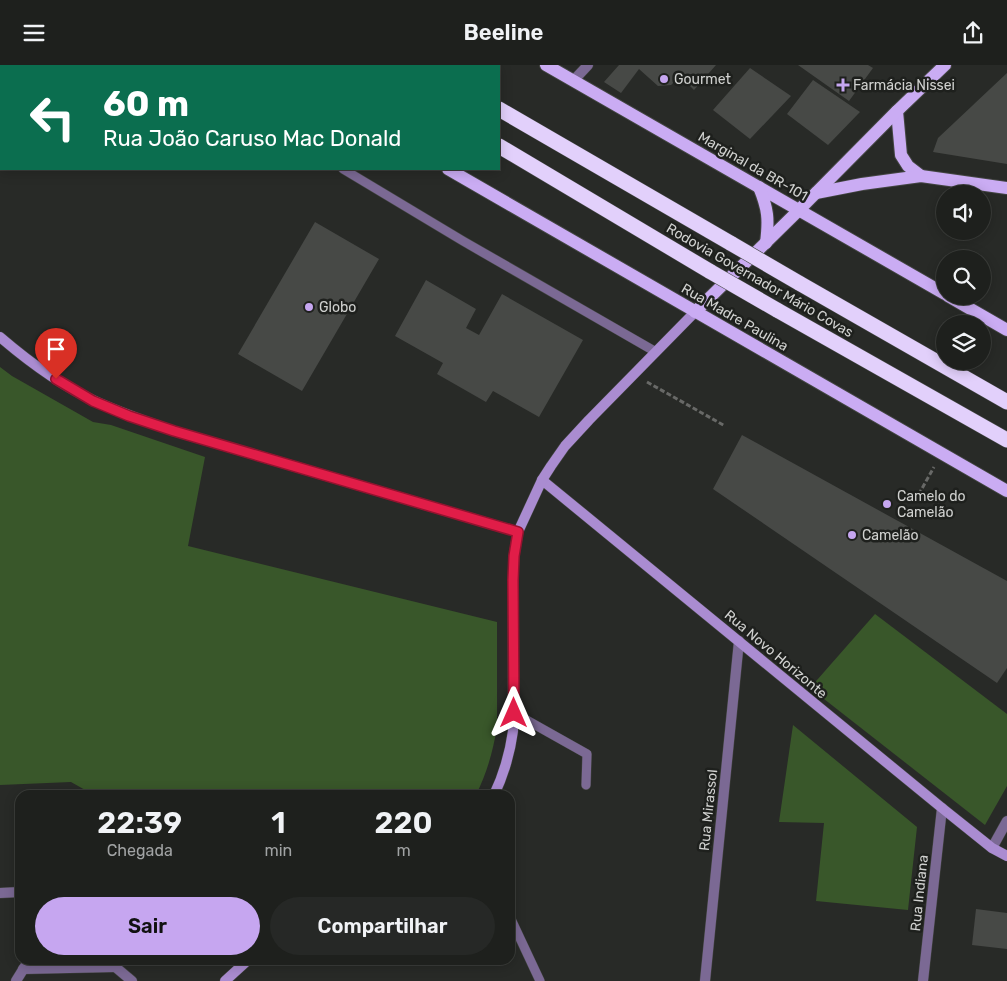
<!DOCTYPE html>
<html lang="pt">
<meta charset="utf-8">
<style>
:root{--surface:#1e201d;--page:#262826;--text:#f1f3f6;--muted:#a1a3a4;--line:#3c3e3b;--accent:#c6a6f0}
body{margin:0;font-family:Rubik,sans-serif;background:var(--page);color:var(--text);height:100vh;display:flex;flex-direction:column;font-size:19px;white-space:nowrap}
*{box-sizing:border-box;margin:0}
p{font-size:16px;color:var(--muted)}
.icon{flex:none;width:28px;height:28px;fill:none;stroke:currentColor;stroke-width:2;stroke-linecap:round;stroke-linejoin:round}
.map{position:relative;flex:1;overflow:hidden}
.drawer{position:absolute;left:15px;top:725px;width:500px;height:175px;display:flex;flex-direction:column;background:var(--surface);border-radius:15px;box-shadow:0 2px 12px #0003,0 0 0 1px var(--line)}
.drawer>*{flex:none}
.top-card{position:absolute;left:0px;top:0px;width:500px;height:105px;box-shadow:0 2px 12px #0003,0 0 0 1px var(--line);background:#0b6e4f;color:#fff;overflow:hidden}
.controls{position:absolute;left:936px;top:120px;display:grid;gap:10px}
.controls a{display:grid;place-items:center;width:55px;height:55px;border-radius:50%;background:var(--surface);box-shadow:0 2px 12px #0003,0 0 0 1px var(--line);font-size:25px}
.pin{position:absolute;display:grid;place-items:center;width:42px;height:42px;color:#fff;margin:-51px -21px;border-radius:50% 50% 50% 0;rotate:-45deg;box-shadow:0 0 5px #0007}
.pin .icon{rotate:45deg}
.me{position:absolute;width:55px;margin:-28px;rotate:0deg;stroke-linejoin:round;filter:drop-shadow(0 0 4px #0008)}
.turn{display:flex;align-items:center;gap:18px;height:105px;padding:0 20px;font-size:22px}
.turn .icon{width:65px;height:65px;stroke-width:2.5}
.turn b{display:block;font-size:35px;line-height:42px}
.eta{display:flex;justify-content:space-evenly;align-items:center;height:85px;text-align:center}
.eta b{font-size:30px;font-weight:600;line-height:35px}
.action{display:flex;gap:10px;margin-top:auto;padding:10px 20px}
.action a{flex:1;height:58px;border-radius:30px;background:var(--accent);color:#111;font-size:20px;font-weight:600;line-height:58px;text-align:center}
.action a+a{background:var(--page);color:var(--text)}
header{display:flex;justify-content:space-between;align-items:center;height:65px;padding:0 20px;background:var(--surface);font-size:22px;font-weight:600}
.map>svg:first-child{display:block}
.green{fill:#39572a}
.building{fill:#474946}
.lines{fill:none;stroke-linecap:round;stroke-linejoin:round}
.service-casing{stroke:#434542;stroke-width:10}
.minor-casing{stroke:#434542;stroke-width:11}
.secondary-casing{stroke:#434542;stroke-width:11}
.primary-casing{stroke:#434542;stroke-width:14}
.motorway-casing{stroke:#434542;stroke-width:16}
.path{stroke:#686967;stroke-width:3;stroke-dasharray:5 2.5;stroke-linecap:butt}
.service{stroke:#7b6994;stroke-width:9}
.minor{stroke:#7b6994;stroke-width:10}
.secondary{stroke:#aa8cd1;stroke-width:10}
.primary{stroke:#caacf3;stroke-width:12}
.motorway{stroke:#e2d0fb;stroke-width:15}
.motorway-bridge-casing{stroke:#434542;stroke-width:16;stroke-linecap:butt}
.motorway-bridge{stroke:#e2d0fb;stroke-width:15}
.route-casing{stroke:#92132f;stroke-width:12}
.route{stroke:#e11d48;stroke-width:9}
.poi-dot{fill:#c6a6f0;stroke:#1e201d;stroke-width:2}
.labels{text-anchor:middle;stroke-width:5;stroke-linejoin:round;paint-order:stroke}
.poi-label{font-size:14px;fill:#d0d1cf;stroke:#1e201d;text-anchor:start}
.street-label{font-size:14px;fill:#d0d1cf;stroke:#1e201d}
</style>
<header><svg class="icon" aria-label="menu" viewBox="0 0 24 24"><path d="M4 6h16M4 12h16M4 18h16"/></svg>Beeline<svg class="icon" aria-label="share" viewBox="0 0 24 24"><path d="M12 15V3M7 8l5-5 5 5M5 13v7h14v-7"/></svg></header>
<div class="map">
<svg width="1007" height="916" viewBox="0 0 1007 916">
<rect width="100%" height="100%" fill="#282a27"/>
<g class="green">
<path d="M0,302l12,9 81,46 18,3 94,32 -17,89 309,76v105c-4,24 -10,46 -21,68h-382l-23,-13 -71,3z"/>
<path d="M875,549l132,100v72l-22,39 -175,-137z"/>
<path d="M793,660l124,102 -9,83 -92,-9 8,-78 -45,-1z"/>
</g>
<g class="building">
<path d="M619,0h97l-22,25 -14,-14 -9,9 -13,1 -19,-17 -18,24 -17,-11z"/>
<path d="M798,0h70l5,3 -24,33z"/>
<path d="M750,3l41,28 -41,43 -37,-29z"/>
<path d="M1007,8v91l-74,-12 5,-14z"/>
<path d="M813,15l47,32 -32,33 -41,-31z"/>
<path d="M315,157l64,37 -77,132 -64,-37z"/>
<path d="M426,215l50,29 -10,19 13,7 23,-41 81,46 -44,77 -46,-26 -7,11 -49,-28 6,-11 -48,-27z"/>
<path d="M742,370l265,146v87l-10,15 -284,-194z"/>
<path d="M976,844l31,4v36l-35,-4z"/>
</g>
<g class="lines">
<defs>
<g id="service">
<path d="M343,104l120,72 193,111"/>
<path d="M514,648l73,41 -1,31"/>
<path d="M510,852l30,64"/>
</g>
<g id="minor">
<path d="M573,16l15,-16"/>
<path d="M992,783l15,-27"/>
<path d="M0,828l20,-1"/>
<path d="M107,895l25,21"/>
<path d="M23,904l92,-2"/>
<path d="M16,916l13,-21"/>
<path d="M705,916l34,-340"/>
<path d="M923,916l19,-173"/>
</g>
<g id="secondary">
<path d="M0,272c28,24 62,49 95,64 26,12 53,21 79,30l344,101"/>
<path d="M542,415l400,328 50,40 15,8"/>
<path d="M494,730c10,-21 16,-42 19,-64v-151l1,-24 4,-24 24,-52 9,-14 14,-20 24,-26 106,-108"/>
<path d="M225,916l23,-21"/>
</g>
<g id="primary">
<path d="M269,0l3,1"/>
<path d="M546,0l399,229"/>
<path d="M897,46l4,44 7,11 13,10"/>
<path d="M448,104l559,322"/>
<path d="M759,122c9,22 10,32 7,56"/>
<path d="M816,128l46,-9 59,-8 86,12"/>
<path d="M948,231l59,34"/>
<path d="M695,247l104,-102 98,-99 48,-46"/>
</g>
<g id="motorway">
<path d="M362,0l2,1"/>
<path d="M424,0l2,1"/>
<path d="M499,44l233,135"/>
<path d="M499,81l212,126"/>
<path d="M799,218l208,119"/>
<path d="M777,245l230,130"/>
</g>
</defs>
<use href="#service" class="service-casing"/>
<use href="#minor" class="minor-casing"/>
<use href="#secondary" class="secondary-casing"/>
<use href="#primary" class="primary-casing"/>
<use href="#motorway" class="motorway-casing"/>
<g class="path">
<path d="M647,317l78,44"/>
<path d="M915,436l19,-34"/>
</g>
<use href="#service" class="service"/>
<use href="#minor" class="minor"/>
<use href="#secondary" class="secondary"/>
<use href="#primary" class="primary"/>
<use href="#motorway" class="motorway"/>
<defs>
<g id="motorway-bridge">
<path d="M732,179l67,39"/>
<path d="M711,207l66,38"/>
</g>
</defs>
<use href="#motorway-bridge" class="motorway-bridge-casing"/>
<use href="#motorway-bridge" class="motorway-bridge"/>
</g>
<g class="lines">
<defs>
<path id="route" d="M56,314l37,22 36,15 45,15 344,101 -4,24 -1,24 1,133"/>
</defs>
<use href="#route" class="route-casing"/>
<use href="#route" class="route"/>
</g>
<g class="poi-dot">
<circle cx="664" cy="14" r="5"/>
<path d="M840.5 12.5h5v5h5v5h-5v5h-5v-5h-5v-5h5z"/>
<circle cx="309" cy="242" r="5"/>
<circle cx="887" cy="439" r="5"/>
<circle cx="852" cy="470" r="5"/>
</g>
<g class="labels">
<g class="poi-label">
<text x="674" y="19">Gourmet</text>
<text x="853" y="25">Farmácia Nissei</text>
<text x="319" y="247">Globo</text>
<text x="897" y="436">Camelo do<tspan x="897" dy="16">Camelão</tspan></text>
<text x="862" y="475">Camelão</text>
</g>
<g class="street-label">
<text transform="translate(753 101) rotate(30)" y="5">Marginal da BR-101</text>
<text transform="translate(760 215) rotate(30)" y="5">Rodovia Governador Mário Covas</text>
<text transform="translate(735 252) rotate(30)" y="5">Rua Madre Paulina</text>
<text transform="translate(776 589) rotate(40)" y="5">Rua Novo Horizonte</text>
<text transform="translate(708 745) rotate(-84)" y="5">Rua Mirassol</text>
<text transform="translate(919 828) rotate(-84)" y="5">Rua Indiana</text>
</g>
</g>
</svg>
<div class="controls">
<a><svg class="icon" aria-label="sound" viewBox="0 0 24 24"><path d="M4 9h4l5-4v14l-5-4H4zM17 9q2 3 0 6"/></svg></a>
<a><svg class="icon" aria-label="search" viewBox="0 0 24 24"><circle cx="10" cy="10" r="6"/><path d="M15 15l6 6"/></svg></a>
<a><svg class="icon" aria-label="layers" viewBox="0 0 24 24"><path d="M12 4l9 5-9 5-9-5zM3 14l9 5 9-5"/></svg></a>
</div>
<div class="pin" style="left:56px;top:314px;background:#d93025"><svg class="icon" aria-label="arrive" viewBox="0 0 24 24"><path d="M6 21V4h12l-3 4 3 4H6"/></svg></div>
<svg class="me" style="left:514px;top:648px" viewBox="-20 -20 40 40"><path d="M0-17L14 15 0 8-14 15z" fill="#e11d48" stroke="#fff" stroke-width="4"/></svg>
<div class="top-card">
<div class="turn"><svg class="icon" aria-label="left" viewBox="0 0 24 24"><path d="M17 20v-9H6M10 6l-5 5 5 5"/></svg><div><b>60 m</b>Rua João Caruso Mac Donald</div></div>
</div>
<section class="drawer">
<div class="eta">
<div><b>22:39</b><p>Chegada</p></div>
<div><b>1</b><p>min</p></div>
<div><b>220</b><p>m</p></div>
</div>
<div class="action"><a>Sair</a><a>Compartilhar</a></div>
</section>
</div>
